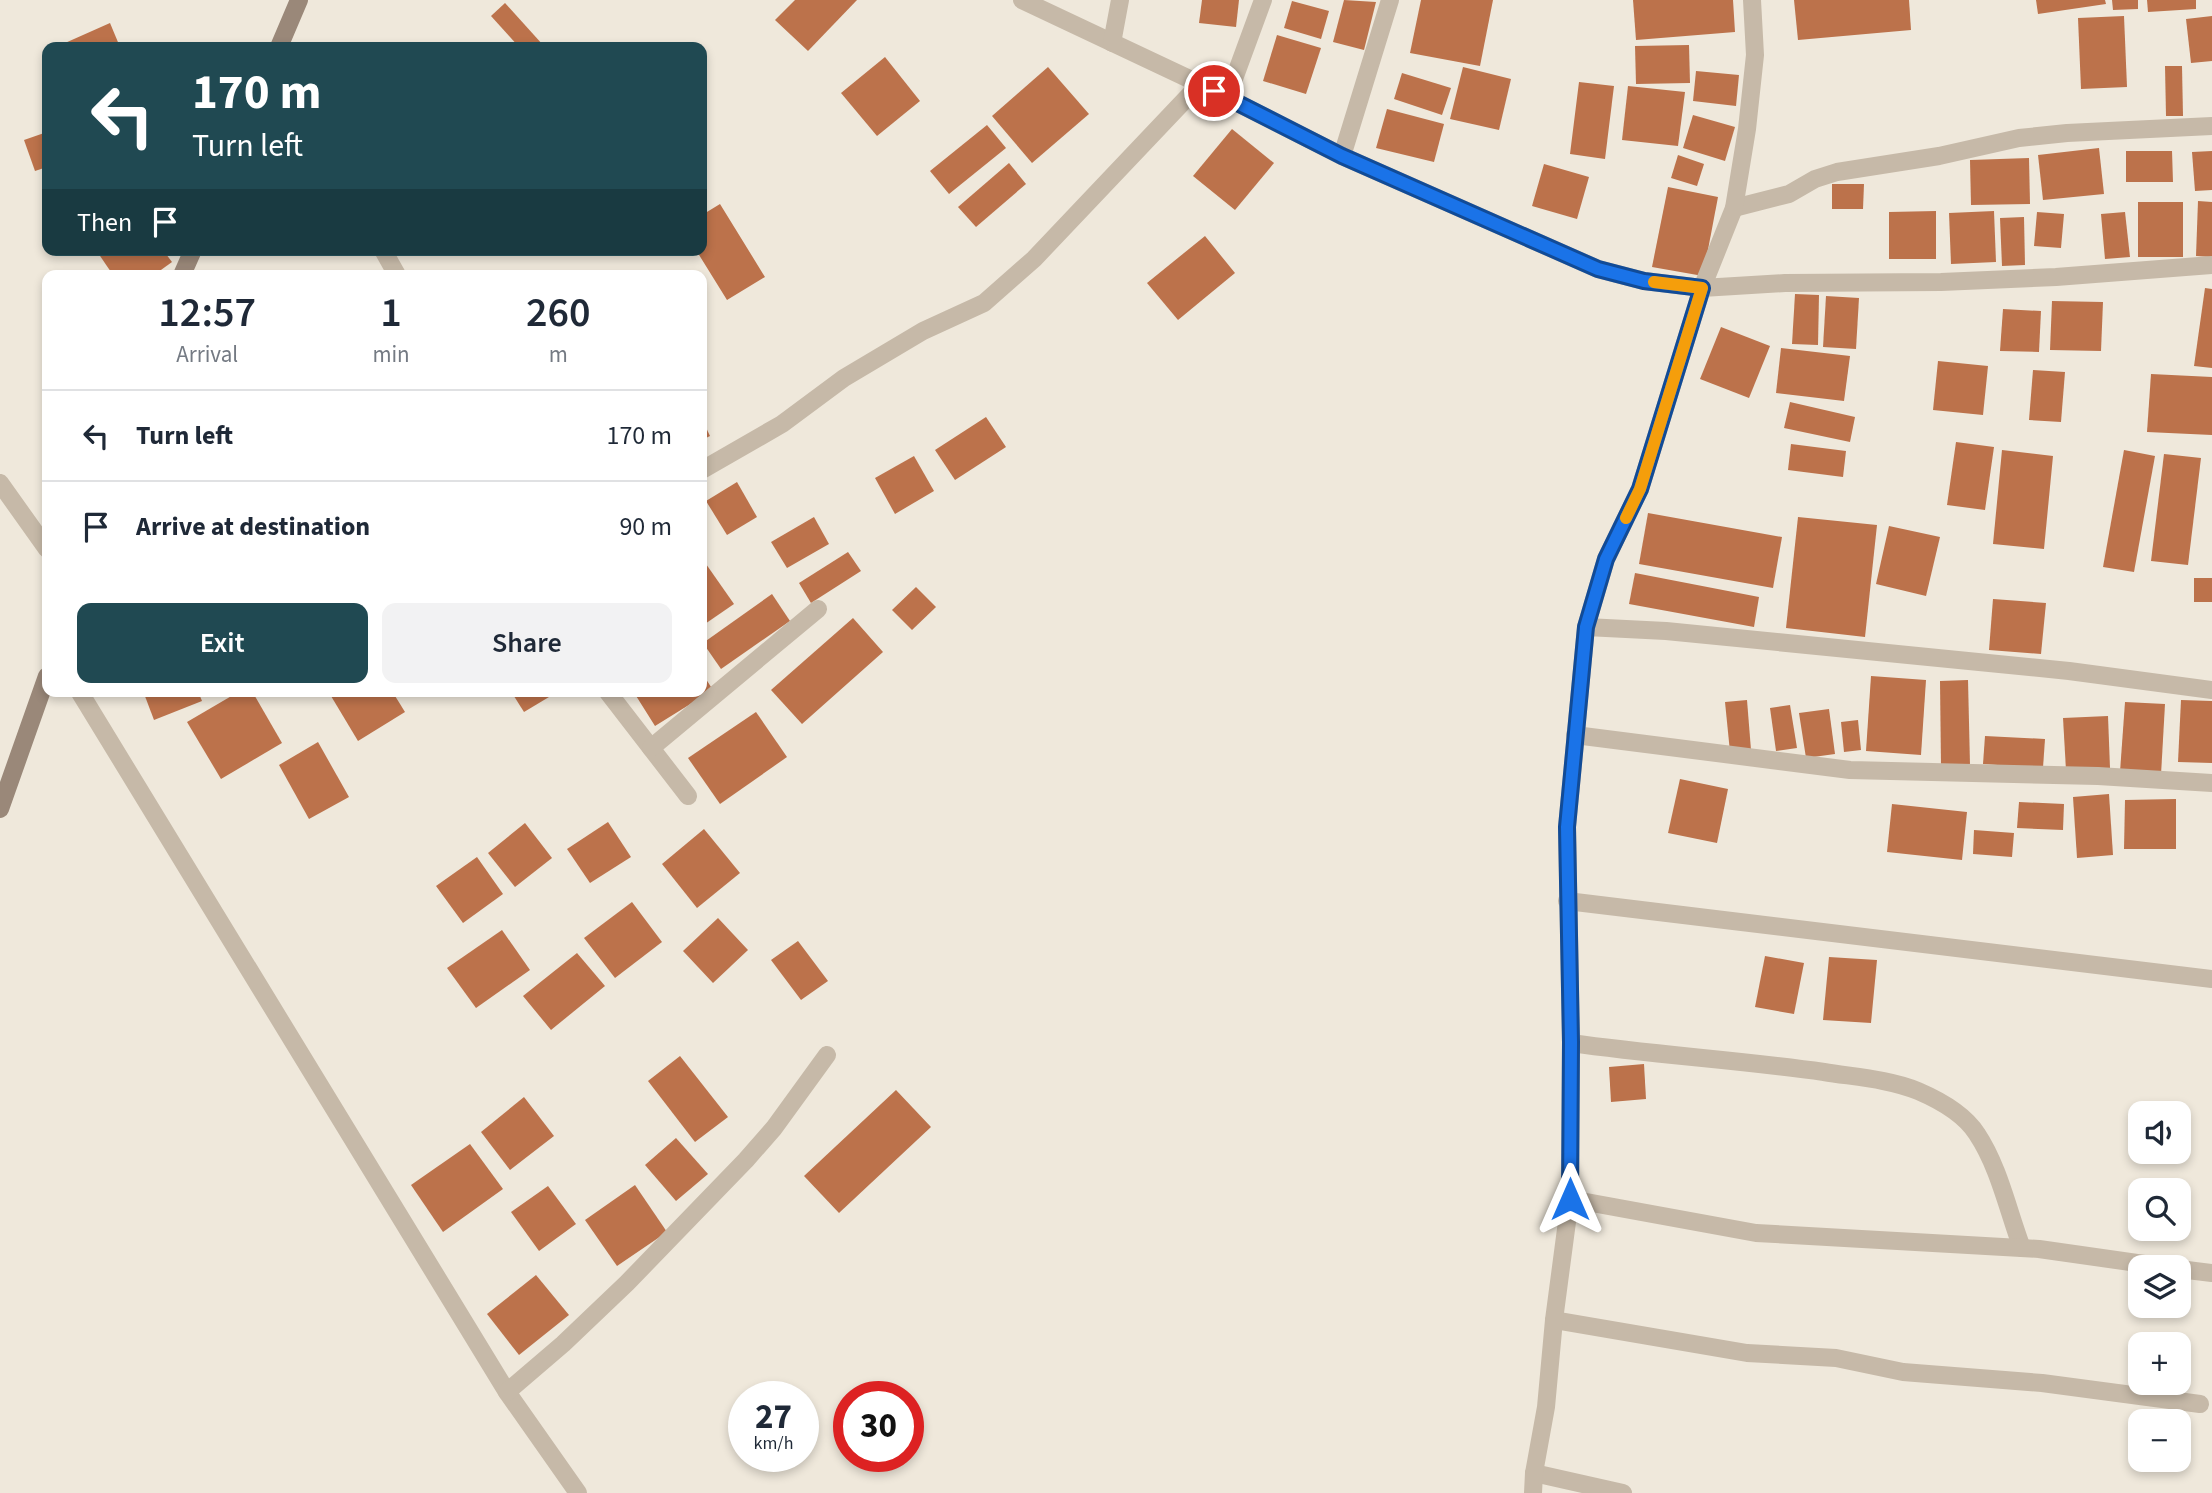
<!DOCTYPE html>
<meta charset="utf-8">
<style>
:root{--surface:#fff;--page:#f2f2f3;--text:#1f2937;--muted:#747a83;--line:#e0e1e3;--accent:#204952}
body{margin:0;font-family:"Source Sans 3",sans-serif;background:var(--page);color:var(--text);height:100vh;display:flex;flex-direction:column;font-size:26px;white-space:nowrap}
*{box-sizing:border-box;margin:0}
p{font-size:23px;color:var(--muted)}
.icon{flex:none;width:38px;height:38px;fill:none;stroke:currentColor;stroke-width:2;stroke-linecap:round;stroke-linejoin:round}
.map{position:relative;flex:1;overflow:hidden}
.side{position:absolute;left:42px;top:270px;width:665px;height:427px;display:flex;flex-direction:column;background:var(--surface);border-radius:14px;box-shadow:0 4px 10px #0003}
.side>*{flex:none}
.top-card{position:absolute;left:42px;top:42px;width:665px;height:214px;border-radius:14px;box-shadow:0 4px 10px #0003;background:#204952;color:#fff;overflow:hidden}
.controls{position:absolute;left:2128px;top:1101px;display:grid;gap:14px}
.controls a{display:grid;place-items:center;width:63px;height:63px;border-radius:14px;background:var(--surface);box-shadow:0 4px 10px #0003;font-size:35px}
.speed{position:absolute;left:728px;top:1381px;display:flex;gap:14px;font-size:35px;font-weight:700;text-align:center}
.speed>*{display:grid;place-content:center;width:91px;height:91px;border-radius:50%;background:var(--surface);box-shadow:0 4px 10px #0003;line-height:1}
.speed small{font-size:18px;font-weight:400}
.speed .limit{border:10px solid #d22;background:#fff;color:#111}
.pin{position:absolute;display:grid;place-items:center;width:60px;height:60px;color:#fff;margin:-30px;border:4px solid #fff;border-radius:50%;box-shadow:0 2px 7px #0007}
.me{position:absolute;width:77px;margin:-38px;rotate:0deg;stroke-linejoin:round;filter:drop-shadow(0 0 5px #0008)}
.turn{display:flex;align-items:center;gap:24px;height:147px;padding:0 35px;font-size:32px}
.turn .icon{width:91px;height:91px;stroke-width:2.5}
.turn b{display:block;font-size:49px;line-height:60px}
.then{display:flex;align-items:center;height:66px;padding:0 35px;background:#0003;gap:14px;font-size:26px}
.eta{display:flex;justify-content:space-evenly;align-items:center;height:119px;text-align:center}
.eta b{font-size:42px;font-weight:600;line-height:49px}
.button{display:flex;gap:14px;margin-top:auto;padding:14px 35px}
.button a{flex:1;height:80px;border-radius:14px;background:var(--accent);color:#fff;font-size:28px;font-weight:600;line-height:80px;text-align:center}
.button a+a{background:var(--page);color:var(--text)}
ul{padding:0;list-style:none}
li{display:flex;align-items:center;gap:21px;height:91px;padding:0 35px;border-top:2px solid var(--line)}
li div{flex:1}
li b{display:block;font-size:26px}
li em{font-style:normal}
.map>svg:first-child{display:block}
.building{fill:#bc724b}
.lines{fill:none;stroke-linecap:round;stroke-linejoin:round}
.street{stroke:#c6b9a8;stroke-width:18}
.secondary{stroke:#9a8879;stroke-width:18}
.route-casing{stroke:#114b97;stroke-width:18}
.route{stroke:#1a73e8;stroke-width:12}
.slow{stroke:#f59e0b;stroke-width:12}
</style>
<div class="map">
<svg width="2212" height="1493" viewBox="0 0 2212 1493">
<rect width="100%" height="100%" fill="#efe8db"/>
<g class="building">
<path d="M795,0h62l-49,51 -33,-31z"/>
<path d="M1202,0h37l-3,27 -37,-4z"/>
<path d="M1344,0l32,2 -12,48 -31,-8z"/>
<path d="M1421,0h72l-13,66 -70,-13z"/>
<path d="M1633,0h100l2,32 -99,8z"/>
<path d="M1794,0h115l2,30 -113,10z"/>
<path d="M2036,0h69l1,4 -68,10z"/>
<path d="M2112,0h26v9l-25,1z"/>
<path d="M2147,0h49v9l-48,3z"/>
<path d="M1292,1l37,10 -8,28 -37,-11z"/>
<path d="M505,3l38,42 -3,2h-21l-28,-31z"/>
<path d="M2124,16l3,71 -46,2 -3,-71z"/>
<path d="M2212,16v45l-21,2 -5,-44z"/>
<path d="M110,23l10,24h-53l-2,-4z"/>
<path d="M1277,35l44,13 -15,46 -43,-13z"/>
<path d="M1689,45l1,38 -54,1 -1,-38z"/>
<path d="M885,57l35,44 -43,35 -36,-43z"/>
<path d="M2165,66h17l1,50h-17z"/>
<path d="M1048,67l41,47 -57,49 -40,-47z"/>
<path d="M1463,67l48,12 -12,51 -49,-11z"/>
<path d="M1696,71l43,4 -3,31 -43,-5z"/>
<path d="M1402,73l49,15 -9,27 -48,-16z"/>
<path d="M1579,82l35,4 -9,73 -35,-5z"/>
<path d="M1628,86l57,6 -7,54 -56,-6z"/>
<path d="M1387,109l57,15 -10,38 -58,-14z"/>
<path d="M1693,115l42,12 -10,34 -42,-13z"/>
<path d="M987,125l19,23 -57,46 -19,-23z"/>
<path d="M1232,129l42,34 -39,47 -42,-34z"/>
<path d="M47,132v35l-12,4 -11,-31z"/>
<path d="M2099,148l5,46 -61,6 -5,-45z"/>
<path d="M2126,151h46l1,31h-47z"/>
<path d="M2212,151v39l-17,1 -3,-39z"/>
<path d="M1678,155l26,9 -7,22 -26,-8z"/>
<path d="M2029,158l1,46 -59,1 -1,-45z"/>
<path d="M1009,163l17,21 -50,43 -18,-20z"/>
<path d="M1544,164l45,13 -12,42 -45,-13z"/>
<path d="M1832,184h32l-1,25h-31z"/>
<path d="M1668,187l50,10 -15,79 -51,-9z"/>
<path d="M2198,201l14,1v55l-16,-1z"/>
<rect x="2138" y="202" width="45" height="55"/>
<path d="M720,204l45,73 -38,23 -31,-50h6v-35z"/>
<path d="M1936,211v48h-47v-47z"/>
<path d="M1994,211l2,51 -45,2 -2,-51z"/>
<path d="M2037,212l27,2 -3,34 -27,-2z"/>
<path d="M2125,212l5,45 -25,2 -4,-45z"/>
<path d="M2024,217l1,48 -23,1 -2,-48z"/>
<path d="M1205,236l30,37 -57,47 -31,-37z"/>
<path d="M96,250h67l9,12 -18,13h-41z"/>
<path d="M2205,288l7,1v79l-18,-2z"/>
<path d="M1795,294l24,1 -1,50 -26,-1z"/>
<path d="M1826,296l33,2 -3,51 -33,-2z"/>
<path d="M2052,301l51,1 -2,49 -51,-1z"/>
<path d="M2003,309l38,2 -2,41 -39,-1z"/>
<path d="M1721,327l49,19 -21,52 -49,-19z"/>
<path d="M1781,348l69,8 -6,45 -68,-8z"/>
<path d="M1938,361l50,5 -5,49 -50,-5z"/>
<path d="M2033,370l32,2 -4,50 -32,-2z"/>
<path d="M2151,374l61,3v58l-65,-3z"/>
<path d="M1790,402l65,15 -5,25 -66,-14z"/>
<path d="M986,417l20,30 -51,33 -20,-30z"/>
<path d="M702,419l8,17 -8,4z"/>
<path d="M1956,442l38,5 -9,63 -38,-5z"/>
<path d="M1791,444l55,7 -3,26 -55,-7z"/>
<path d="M2002,450l51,6 -9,93 -51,-5z"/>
<path d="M2124,450l31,6 -21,116 -31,-5z"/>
<path d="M2164,454l37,4 -13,107 -37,-4z"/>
<path d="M914,456l20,35 -39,23 -20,-36z"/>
<path d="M737,482l20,35 -30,18 -21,-34z"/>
<path d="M1648,513l134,24 -9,51 -134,-24z"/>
<path d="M814,517l15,27 -42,24 -16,-26z"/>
<path d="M1798,517l79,8 -12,112 -79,-9z"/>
<path d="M1889,526l51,11 -14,59 -50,-12z"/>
<path d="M848,552l13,19 -50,32 -12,-20z"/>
<path d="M706,564l28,40 -32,22v-59z"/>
<path d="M1635,573l124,24 -5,30 -125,-23z"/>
<rect x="2194" y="578" width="18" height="24"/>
<path d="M916,587l20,20 -24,23 -20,-20z"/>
<path d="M772,594l18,27 -69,48 -18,-26z"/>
<path d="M1993,599l53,4 -5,51 -52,-4z"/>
<path d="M853,618l30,34 -81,72 -31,-34z"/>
<path d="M702,673l11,17 -58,36 -22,-35h69z"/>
<path d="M1871,676l55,4 -5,75 -55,-4z"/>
<path d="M1968,680l2,85 -29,1 -1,-85z"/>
<path d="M143,691h55l4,10 -48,19z"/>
<path d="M240,691h12l30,52 -61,36 -34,-57z"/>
<path d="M339,691h53l13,21 -47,29 -27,-45z"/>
<path d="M514,691h45l-35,21 -12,-19z"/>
<path d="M1747,700l4,50 -21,2 -5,-50z"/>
<path d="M2181,700l31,1v62l-34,-1z"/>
<path d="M2125,702l40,2 -4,71 -41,-3z"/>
<path d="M1790,705l7,43 -21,3 -6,-43z"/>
<path d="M1829,709l6,45 -29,4 -7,-45z"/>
<path d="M756,712l31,45 -67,47 -32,-46z"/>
<path d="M2108,716l2,52 -44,2 -3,-52z"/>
<path d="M1858,720l3,30 -17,2 -3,-30z"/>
<path d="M1985,736l60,3 -2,29 -60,-4z"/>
<path d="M318,742l31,55 -40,22 -30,-54z"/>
<path d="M1680,779l48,10 -11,54 -49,-10z"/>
<path d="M2109,794l4,61 -36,3 -4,-61z"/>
<path d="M2176,799v50h-52l1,-49z"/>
<path d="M2019,802l45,2 -1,26 -46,-2z"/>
<path d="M1892,804l75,8 -5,48 -75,-8z"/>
<path d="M608,822l23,35 -41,26 -23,-34z"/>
<path d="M525,823l27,35 -37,29 -27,-34z"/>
<path d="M704,829l36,44 -43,35 -35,-44z"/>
<path d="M1974,830l40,3 -2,24 -39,-3z"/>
<path d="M477,857l26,37 -40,29 -27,-37z"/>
<path d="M632,902l30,40 -47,36 -31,-40z"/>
<path d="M718,918l30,32 -35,33 -30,-32z"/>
<path d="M502,930l28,40 -54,38 -29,-40z"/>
<path d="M798,941l30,40 -27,19 -30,-40z"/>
<path d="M577,953l28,33 -54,44 -28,-34z"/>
<path d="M1765,956l39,7 -10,51 -39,-7z"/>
<path d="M1829,957l48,3 -6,63 -48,-3z"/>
<path d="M680,1056l48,61 -33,25 -47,-61z"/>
<path d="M1644,1064l2,35 -35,3 -2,-35z"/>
<path d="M896,1090l35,37 -92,86 -35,-37z"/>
<path d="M524,1097l30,39 -44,34 -29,-38z"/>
<path d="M676,1138l32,36 -32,27 -31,-36z"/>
<path d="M470,1144l33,45 -60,43 -32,-47z"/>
<path d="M635,1185l32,47 -50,34 -32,-46z"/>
<path d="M548,1186l28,38 -37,27 -28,-39z"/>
<path d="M536,1275l33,40 -50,40 -32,-41z"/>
</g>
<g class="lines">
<g class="street">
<path d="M1022,0l178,84 142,72 256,113 46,12 58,7 83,-5 156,-1 115,-5 156,-12"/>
<path d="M1112,43l8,-43"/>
<path d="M1227,98l36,-98"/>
<path d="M1342,156l48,-156"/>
<path d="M1734,208l55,-14 26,-15 22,-7 102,-16 80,-18 48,-5 145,-7"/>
<path d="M383,250l14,25"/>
<path d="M702,470l80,-46 62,-46 79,-47 61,-28 50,-44 166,-175"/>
<path d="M0,483l47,66"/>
<path d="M1586,627l80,4 403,40 143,19"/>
<path d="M79,691l428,701 71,101"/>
<path d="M607,691l81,105"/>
<path d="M1575,735l275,35 248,6 114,7"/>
<path d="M651,748l167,-139"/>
<path d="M1567,901l645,78"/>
<path d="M1571,1043c84,12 169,17 253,29 30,5 65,7 94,19 21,9 47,24 59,43 22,33 31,77 45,114"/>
<path d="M1570,1199l186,34 283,16 126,18"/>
<path d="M2179,1269l33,4"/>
<path d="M1554,1320l193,33 89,5 67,14 139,11 158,21"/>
<path d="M507,1392l56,-48 64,-61 119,-123 28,-32 53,-73"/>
<path d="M1534,1473l89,20"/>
<path d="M1533,1493l1,-20 12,-66 8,-87 16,-121 1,-156 -4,-216 19,-200 20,-68 34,-70 62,-201 32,-80 13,-79 8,-74 -3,-55"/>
</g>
<g class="secondary">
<path d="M279,47l20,-47"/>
<path d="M182,275l11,-25"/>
<path d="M0,809l47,-133"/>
</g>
</g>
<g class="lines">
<defs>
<path id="route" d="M1214,91l128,65 256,113 46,12 58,7 -62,201 -34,70 -20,68 -19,200 4,215 -1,157"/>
</defs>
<use href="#route" class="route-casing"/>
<use href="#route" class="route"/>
<path class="slow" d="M1626,518l14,-29 62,-201 -48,-6"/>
</g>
</svg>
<div class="controls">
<a><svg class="icon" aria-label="sound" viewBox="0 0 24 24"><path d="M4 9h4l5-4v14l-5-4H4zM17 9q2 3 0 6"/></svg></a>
<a><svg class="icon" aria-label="search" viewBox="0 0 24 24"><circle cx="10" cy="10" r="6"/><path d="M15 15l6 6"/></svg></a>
<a><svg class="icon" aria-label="layers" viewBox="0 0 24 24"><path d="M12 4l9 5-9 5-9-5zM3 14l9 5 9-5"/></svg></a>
<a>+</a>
<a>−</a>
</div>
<div class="speed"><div>27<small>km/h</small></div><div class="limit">30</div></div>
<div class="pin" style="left:1214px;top:91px;background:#d93025"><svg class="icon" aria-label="arrive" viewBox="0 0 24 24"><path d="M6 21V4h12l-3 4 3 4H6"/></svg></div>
<svg class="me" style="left:1570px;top:1199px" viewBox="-20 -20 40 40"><path d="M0-17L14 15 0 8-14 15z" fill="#1a73e8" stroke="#fff" stroke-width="4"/></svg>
<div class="top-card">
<div class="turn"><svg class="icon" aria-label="left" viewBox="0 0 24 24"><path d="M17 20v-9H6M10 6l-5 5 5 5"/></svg><div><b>170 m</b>Turn left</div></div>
<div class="then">Then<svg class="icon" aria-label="arrive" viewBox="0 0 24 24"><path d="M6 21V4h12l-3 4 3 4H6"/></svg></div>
</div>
<section class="side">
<div class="eta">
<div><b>12:57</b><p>Arrival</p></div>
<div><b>1</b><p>min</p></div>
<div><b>260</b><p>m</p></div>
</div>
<ul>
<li><svg class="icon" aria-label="left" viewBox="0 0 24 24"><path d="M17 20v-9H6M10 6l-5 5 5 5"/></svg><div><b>Turn left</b></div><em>170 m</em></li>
<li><svg class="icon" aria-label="arrive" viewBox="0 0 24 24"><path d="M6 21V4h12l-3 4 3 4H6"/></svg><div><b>Arrive at destination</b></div><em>90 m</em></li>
</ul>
<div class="button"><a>Exit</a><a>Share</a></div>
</section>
</div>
